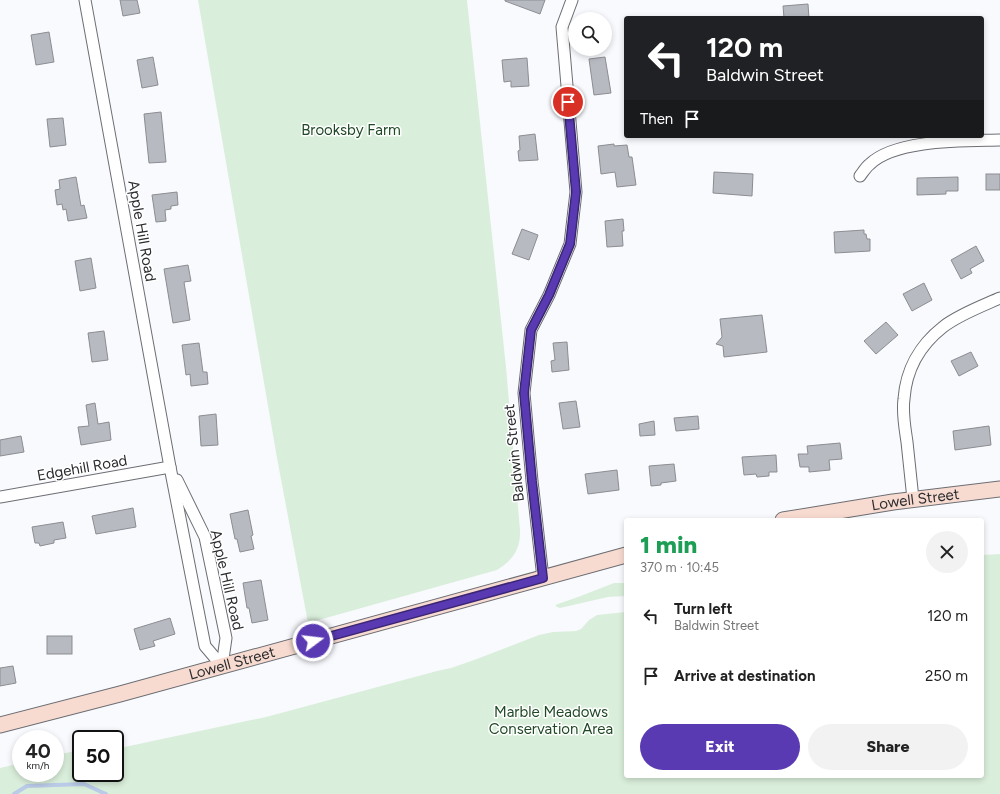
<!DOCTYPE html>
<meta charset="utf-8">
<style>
:root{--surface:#fff;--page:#f2f2f2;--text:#222;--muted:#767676;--accent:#593ab2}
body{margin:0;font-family:Figtree,sans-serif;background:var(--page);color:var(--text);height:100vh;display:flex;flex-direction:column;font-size:15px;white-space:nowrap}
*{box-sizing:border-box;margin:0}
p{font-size:13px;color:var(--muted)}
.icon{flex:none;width:22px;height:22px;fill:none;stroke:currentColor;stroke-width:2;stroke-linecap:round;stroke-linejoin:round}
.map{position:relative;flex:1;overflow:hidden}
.drawer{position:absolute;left:624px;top:518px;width:360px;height:260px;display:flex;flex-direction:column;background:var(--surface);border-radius:4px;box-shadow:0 2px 6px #0003}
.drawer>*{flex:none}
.top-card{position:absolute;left:624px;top:16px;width:360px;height:122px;border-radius:4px;box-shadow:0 2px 6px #0003;background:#202124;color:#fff;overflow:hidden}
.buttons{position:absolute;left:568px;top:12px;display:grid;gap:8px}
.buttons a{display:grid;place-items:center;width:44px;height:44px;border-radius:50%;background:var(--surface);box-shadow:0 2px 6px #0003;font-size:20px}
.speed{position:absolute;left:12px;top:730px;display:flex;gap:8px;font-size:20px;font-weight:700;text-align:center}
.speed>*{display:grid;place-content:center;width:52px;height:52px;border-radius:50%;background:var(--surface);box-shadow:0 2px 6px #0003;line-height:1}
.speed small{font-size:10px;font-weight:400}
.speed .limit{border:2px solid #111;border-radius:6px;background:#fff;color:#111}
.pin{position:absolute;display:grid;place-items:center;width:34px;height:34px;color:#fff;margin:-17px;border:2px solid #fff;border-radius:50%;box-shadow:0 1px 4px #0007}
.me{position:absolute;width:44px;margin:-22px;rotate:75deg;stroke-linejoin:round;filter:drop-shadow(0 0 3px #0008)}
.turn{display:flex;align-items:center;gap:14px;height:84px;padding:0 16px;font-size:18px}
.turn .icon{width:52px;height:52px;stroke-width:2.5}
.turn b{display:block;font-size:28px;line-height:34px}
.then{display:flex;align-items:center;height:38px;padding:0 16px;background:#0003;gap:8px;font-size:15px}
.round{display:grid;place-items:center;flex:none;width:42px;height:42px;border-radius:21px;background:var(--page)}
.head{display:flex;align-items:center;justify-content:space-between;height:68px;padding:0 16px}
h1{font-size:24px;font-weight:800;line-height:30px;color:#1e9e55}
.primary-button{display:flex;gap:8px;margin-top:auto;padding:8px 16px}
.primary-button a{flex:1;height:46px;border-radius:24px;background:var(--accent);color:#fff;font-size:16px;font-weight:800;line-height:46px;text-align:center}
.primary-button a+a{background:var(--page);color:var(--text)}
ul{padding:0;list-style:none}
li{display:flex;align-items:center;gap:12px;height:60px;padding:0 16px}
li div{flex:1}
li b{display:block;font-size:15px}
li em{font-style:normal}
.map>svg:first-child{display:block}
.green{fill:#daefdb}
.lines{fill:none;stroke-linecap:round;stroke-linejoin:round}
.stream{stroke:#bacbe8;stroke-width:4}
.building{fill:#b7bac0;stroke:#8b8d93}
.minor-casing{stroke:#6c6e73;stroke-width:13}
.secondary-casing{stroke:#6c6e73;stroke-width:17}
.minor{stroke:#fff;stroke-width:11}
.secondary{stroke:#f8dbd0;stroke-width:15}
.route-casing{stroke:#3a2674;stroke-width:10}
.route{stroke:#593ab2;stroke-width:7}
.labels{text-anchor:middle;stroke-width:3;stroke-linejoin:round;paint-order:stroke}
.park-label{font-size:15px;fill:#1f4825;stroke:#fff}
.street-label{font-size:15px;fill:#2b2c2f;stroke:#fff}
</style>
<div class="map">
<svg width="1000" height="794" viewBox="0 0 1000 794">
<rect width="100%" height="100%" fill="#f9fafe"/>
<g class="green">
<path d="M198,0h269l39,367 14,163c1,19 -7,30 -23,40l-189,53 -31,-165z"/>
<path d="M1000,554v240h-1000v-26l21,-5v10h34v-18l26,-5v23h34v-24l151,-32 171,-46 14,-3 23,-8 65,-25 14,-3 23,-1 5,-2 8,-9 8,-5 29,-3v164h356v-221z"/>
<path d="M614,583h12v13l-18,1 -48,11 -3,-1 -2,-2 23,-8z"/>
</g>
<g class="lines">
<path class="stream" d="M14,794l13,-8 57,-2 22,10"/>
</g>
<g class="building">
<path d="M120,0h17l3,13 -17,3z"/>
<path d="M505,0h40l-5,14 -35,-13z"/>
<path d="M808,4l1,14h-25l-1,-12z"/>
<path d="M49,32l5,30 -18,3 -5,-30z"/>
<path d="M153,57l5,28 -16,3 -5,-28z"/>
<path d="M605,57l6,36 -17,2 -5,-36z"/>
<path d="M527,58l2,28 -18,1v-6l-7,1 -2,-22z"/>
<path d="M161,112l5,50 -17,1 -5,-49z"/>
<path d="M63,118l3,27 -16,2 -3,-28z"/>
<path d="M535,134l3,26 -19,1 -1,-10 2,-1 -1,-14z"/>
<path d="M614,144v2l13,-1 2,12h3l4,28 -19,2 -2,-15 -14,2 -3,-28z"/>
<path d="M714,172l39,2 -1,22 -39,-3z"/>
<rect x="986" y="174" width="14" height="16"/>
<path d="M76,177l5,29 3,-1 3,13 -19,3 -2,-12 -3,1 -1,-6 -5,1 -2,-15 5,-1 -1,-9z"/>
<path d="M958,177v14h-12v3l-29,1v-17z"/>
<path d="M177,192l1,13 -7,1v3l-6,1 1,11 -10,1 -4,-27z"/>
<path d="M623,219l1,12h-2l1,15 -16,1 -2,-26z"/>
<path d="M522,229l16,6 -9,25 -17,-6z"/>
<path d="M864,230v4h2l1,5h3v12l-35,2 -1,-21z"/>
<path d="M976,246l8,15 -14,8 2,4 -11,6 -10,-19z"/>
<path d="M91,258l5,30 -16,3 -5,-30z"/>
<path d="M188,265l3,16 -7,1 6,38 -17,3 -9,-54z"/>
<path d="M924,283l8,17 -20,11 -9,-17z"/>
<path d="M762,315l5,37 -43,5 -1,-11 -7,-2 6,-7 -2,-18z"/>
<path d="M886,322l12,13 -22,19 -12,-13z"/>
<path d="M104,331l4,29 -16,2 -4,-29z"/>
<path d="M567,342l2,28 -17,2 -1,-11 4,-1 -2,-17z"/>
<path d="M199,343l4,29h4l1,12 -17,2 -1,-12 -4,1 -4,-30z"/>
<path d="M971,352l7,14 -19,10 -8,-15z"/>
<path d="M576,401l4,26 -17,2 -4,-26z"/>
<path d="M95,403l3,21 11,-2 2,18 -30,5 -3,-18 11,-1 -3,-21z"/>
<path d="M216,414l2,31 -17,1 -2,-30z"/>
<path d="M698,416l1,13 -23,2 -2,-13z"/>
<path d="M654,421l1,14 -15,1 -1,-12z"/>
<path d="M989,426l2,19 -36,5 -2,-19z"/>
<path d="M21,436l3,16 -24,4v-16z"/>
<path d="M840,443l2,16 -13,1 1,10 -21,2v-5h-9l-2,-13h10l-1,-8z"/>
<path d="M776,455l1,17h-8v4l-12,1 -1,-3 -12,1 -2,-18z"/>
<path d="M674,464l2,17 -15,2v2l-10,1 -2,-20z"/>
<path d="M617,470l2,20 -31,4 -3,-20z"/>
<path d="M133,508l3,19 -40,7 -4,-18z"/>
<path d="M248,510l5,25 -2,1 3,13 -14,3 -3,-13h-2l-5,-25z"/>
<path d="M63,522l3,16 -12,2v3l-14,3 -1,-3h-4l-3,-16z"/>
<path d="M261,580l7,40 -16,3 -3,-15h-2l-4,-25z"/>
<path d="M170,618l5,16 -22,7 2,5 -15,4 -6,-21z"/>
<rect x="47" y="636" width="25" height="18"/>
<path d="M13,666l3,17 -16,3v-18z"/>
</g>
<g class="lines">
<defs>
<g id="minor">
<path d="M85,0l85,467 35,179 17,20"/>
<path d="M860,176c3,-4 6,-9 10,-12 26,-25 95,-23 130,-24"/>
<path d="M177,480l28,57 21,101 -4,28"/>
<path d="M0,497l170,-30"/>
<path d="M913,499c-2,-19 -4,-38 -6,-57 -2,-14 -5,-29 -3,-43 2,-29 16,-54 39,-72 15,-12 39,-21 57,-29"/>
<path d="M543,578l-11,-97 -8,-88 7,-63 18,-35 21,-51 6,-52 -14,-165 10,-27"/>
</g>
<g id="secondary">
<path id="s1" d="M783,520l110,-18 107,-13"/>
<path id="s2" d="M0,725l120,-31 506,-139"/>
</g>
</defs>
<use href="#minor" class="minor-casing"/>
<use href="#secondary" class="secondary-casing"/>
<use href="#minor" class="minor"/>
<use href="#secondary" class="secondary"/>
</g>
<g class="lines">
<defs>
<path id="route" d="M313,641l230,-63 -11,-97 -8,-88 7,-63 18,-35 21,-51 6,-52 -8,-90"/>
</defs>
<use href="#route" class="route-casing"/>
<use href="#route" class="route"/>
</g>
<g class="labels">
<g class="park-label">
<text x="351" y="135">Brooksby Farm</text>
<text x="551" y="717">Marble Meadows<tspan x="551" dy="17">Conservation Area</tspan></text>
</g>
<g class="street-label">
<text transform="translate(142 231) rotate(80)" y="5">Apple Hill Road</text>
<text transform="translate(514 453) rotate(-96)" y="5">Baldwin Street</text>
<text transform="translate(82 468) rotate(-10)" y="5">Edgehill Road</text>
<text dy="5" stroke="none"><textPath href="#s1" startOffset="134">Lowell Street</textPath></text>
<text transform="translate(227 580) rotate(77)" y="5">Apple Hill Road</text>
<text dy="5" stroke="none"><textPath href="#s2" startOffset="240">Lowell Street</textPath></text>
</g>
</g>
</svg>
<div class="buttons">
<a><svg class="icon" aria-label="search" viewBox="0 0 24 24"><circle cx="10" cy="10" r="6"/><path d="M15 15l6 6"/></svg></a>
</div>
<div class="speed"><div>40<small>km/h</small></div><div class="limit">50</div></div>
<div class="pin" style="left:568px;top:102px;background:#d93025"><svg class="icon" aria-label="arrive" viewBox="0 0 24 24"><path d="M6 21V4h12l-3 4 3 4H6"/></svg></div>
<svg class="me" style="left:313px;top:641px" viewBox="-20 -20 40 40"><circle r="17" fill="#593ab2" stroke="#fff" stroke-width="3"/><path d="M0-11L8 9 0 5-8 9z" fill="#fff"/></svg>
<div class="top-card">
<div class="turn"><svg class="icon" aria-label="left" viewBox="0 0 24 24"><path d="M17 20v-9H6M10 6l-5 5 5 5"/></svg><div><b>120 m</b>Baldwin Street</div></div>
<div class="then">Then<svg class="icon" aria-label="arrive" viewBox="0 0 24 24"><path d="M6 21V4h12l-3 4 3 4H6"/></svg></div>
</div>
<section class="drawer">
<div class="head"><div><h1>1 min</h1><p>370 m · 10:45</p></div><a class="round"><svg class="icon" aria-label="close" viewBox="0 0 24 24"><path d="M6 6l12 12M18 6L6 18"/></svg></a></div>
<ul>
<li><svg class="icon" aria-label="left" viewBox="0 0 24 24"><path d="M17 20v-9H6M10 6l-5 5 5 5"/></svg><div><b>Turn left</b><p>Baldwin Street</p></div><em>120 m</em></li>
<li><svg class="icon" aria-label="arrive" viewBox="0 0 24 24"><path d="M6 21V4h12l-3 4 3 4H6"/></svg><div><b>Arrive at destination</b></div><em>250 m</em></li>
</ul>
<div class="primary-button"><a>Exit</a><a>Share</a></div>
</section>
</div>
